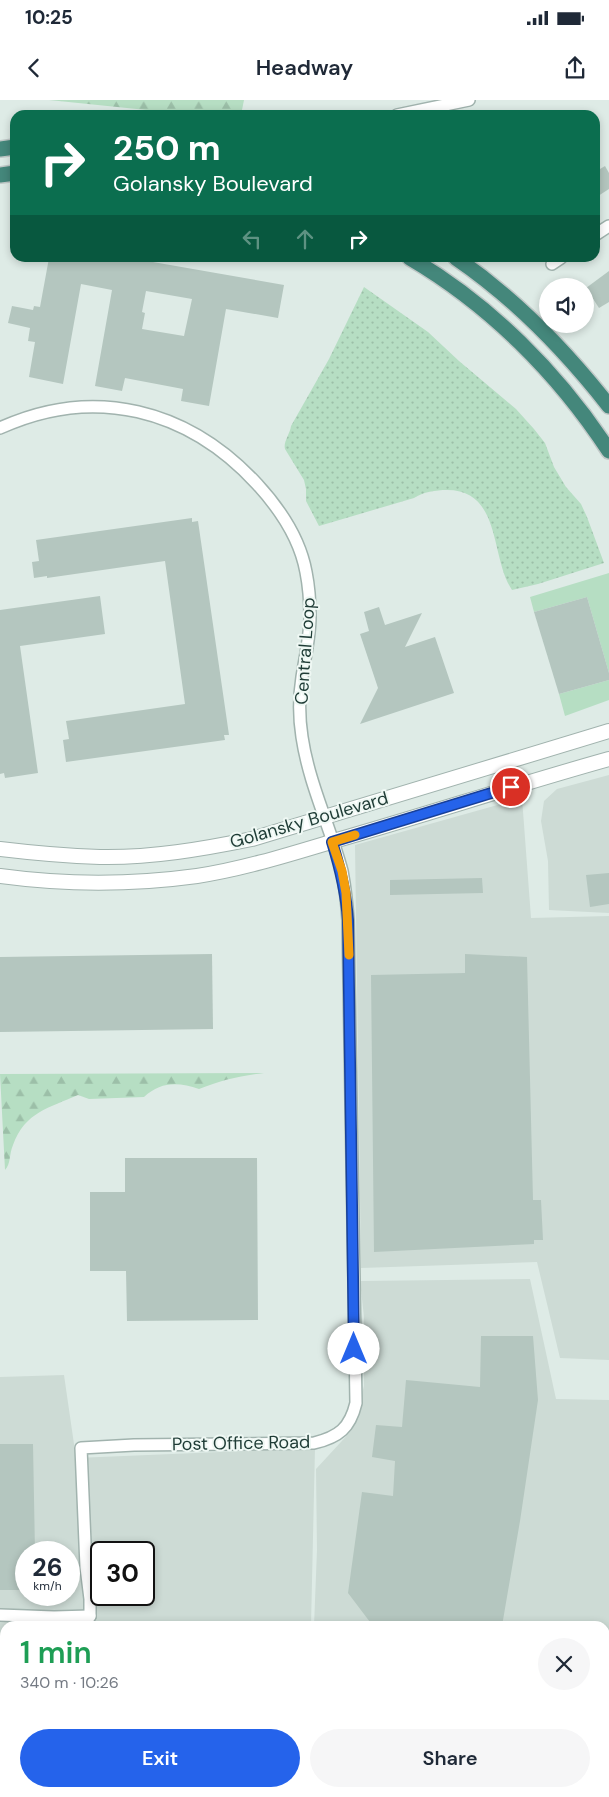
<!DOCTYPE html>
<meta charset="utf-8">
<style>
:root{--surface:#fff;--page:#f6f6f7;--text:#1f2937;--muted:#747a83;--accent:#2563eb}
body{margin:0;font-family:"DM Sans",sans-serif;background:var(--page);color:var(--text);height:100vh;display:flex;flex-direction:column;font-size:19px;white-space:nowrap}
*{box-sizing:border-box;margin:0}
p{font-size:16px;color:var(--muted)}
.icon{flex:none;width:28px;height:28px;fill:none;stroke:currentColor;stroke-width:2;stroke-linecap:round;stroke-linejoin:round}
.map{position:relative;flex:1;overflow:hidden}
.side{position:absolute;left:0px;top:1521px;width:610px;height:176px;display:flex;flex-direction:column;background:var(--surface);border-radius:15px 15px 0 0;box-shadow:0 2px 8px #0003}
.side>*{flex:none}
.hud{position:absolute;left:10px;top:10px;width:590px;height:152px;border-radius:15px;box-shadow:0 2px 8px #0003;background:#0b6e4f;color:#fff;overflow:hidden}
.controls{position:absolute;left:539px;top:178px;display:grid;gap:10px}
.controls a{display:grid;place-items:center;width:55px;height:55px;border-radius:50%;background:var(--surface);box-shadow:0 2px 8px #0003;font-size:25px}
.speed{position:absolute;left:15px;top:1441px;display:flex;gap:10px;font-size:25px;font-weight:700;text-align:center}
.speed>*{display:grid;place-content:center;width:65px;height:65px;border-radius:50%;background:var(--surface);box-shadow:0 2px 8px #0003;line-height:1}
.speed small{font-size:12px;font-weight:400}
.speed .limit{border:2px solid #111;border-radius:8px;background:#fff;color:#111}
.pin{position:absolute;display:grid;place-items:center;width:42px;height:42px;color:#fff;margin:-21px;border:2px solid #fff;border-radius:50%;box-shadow:0 1px 5px #0007}
.me{position:absolute;width:55px;margin:-28px;rotate:0deg;stroke-linejoin:round;filter:drop-shadow(0 0 4px #0008)}
.turn{display:flex;align-items:center;gap:18px;height:105px;padding:0 20px;font-size:22px}
.turn .icon{width:65px;height:65px;stroke-width:2.5}
.turn b{display:block;font-size:35px;line-height:42px}
.lanes{display:flex;align-items:center;height:48px;padding:0 20px;background:#0003;justify-content:center;gap:25px;direction:ltr}
.lanes .off{opacity:.35}
.round{display:grid;place-items:center;flex:none;width:52px;height:52px;border-radius:26px;background:var(--page)}
.overview{display:flex;align-items:center;justify-content:space-between;height:85px;padding:0 20px}
h1{font-size:30px;font-weight:600;line-height:38px;color:#1e9e55}
.action{display:flex;gap:10px;margin-top:auto;padding:10px 20px}
.action a{flex:1;height:58px;border-radius:30px;background:var(--accent);color:#fff;font-size:20px;font-weight:600;line-height:58px;text-align:center}
.action a+a{background:var(--page);color:var(--text)}
.status{display:flex;justify-content:space-between;align-items:center;height:35px;padding:0 25px;background:var(--surface);direction:ltr}
.status svg{height:14px;fill:currentColor}
header{display:flex;justify-content:space-between;align-items:center;height:65px;padding:0 20px;background:var(--surface);font-size:22px;font-weight:600}
.map>svg:first-child{display:block}
.built{fill:#cddbd5;fill-rule:evenodd}
.grass{fill:url(#grass-dots)}
.forest{fill:url(#forest-firs)}
.park{fill:#b6dec3}
.building{fill:#b4c6bf;fill-rule:evenodd}
.lines{fill:none;stroke-linecap:round;stroke-linejoin:round}
.minor-casing{stroke:#a1b3ae;stroke-width:14}
.tertiary-casing{stroke:#a1b3ae;stroke-width:16}
.trunk-casing{stroke:#c0c8c7;stroke-width:18}
.minor{stroke:#fff;stroke-width:11}
.tertiary{stroke:#fff;stroke-width:14}
.trunk{stroke:#44877b;stroke-width:15}
.route-casing{stroke:#184099;stroke-width:12}
.route{stroke:#2563eb;stroke-width:9}
.slow{stroke:#f59e0b;stroke-width:9}
.labels{text-anchor:middle;stroke-width:4;stroke-linejoin:round;paint-order:stroke}
.street-label{font-size:18px;fill:#1f3c36;stroke:#eff8f4}
</style>
<div class="status"><b>10:25</b><svg viewBox="0 0 49 12"><path d="M0 12V9h3v3zM5 12V6h3v6zM10 12V3h3v9zM15 12V0h3v12zM26 1h20v11H26zM47 4h2v5h-2z"/></svg></div>
<header><svg class="icon" aria-label="back" viewBox="0 0 24 24"><path d="M15 5l-7 7 7 7"/></svg>Headway<svg class="icon" aria-label="share" viewBox="0 0 24 24"><path d="M12 15V3M7 8l5-5 5 5M5 13v7h14v-7"/></svg></header>
<div class="map">
<svg width="609" height="1697" viewBox="0 0 609 1697">
<defs>
<pattern id="grass-dots" width="8" height="8" patternUnits="userSpaceOnUse" patternTransform="scale(1.25)"><rect width="8" height="8" fill="#b6dec3"/><path d="M2 2h.1M6 6h.1" fill="none" stroke="#9cbfa8" stroke-width="1.8" stroke-linecap="round"/></pattern>
<pattern id="forest-firs" width="22" height="20" patternUnits="userSpaceOnUse" patternTransform="scale(1.25)"><rect width="22" height="20" fill="#b6dec3"/><path d="M5 1l3.5 6h-7zM16 11l3.5 6h-7z" fill="#9cbfa8"/></pattern>
</defs>
<rect width="100%" height="100%" fill="#deebe6"/>
<g class="built">
<path d="M609,675v138l-60,-3 -1,-49 -7,-40 3,-20 13,-12z"/>
<path d="M522,698l9,120 78,-2v444l-49,-2 -23,-96 -176,6 -6,-423z"/>
<path d="M530,1179l26,120 53,1v397h-477v-4l473,-1v-166h-291l3,-76 -1,-81 36,-39 12,-44v-69l-4,-36z"/>
<path d="M64,1275l12,83 239,-10 -4,178h-306v166l83,1v4h-88v-420zM26,1452h43v43h-43zM101,1452h43v43h-43z"/>
</g>
<path class="grass" d="M364,187l64,45 31,29 57,48 18,20 11,14 9,24 12,20 15,17 6,13 17,46 -66,21 -26,6c-22,-32 -10,-100 -65,-100 -11,0 -24,2 -33,8l-95,28 -13,-25v-12l-2,-9 -19,-31c-2,-7 5,-15 6,-23l38,-67z"/>
<g class="forest">
<path d="M49,0h195l-3,15h-46z"/>
<path d="M264,973c-25,3 -42,7 -65,16 -20,-7 -38,-8 -55,8l-55,2 -11,-4c-29,13 -53,17 -65,50 -4,9 -2,19 -8,25l-5,-96z"/>
</g>
<g class="park">
<path d="M609,473v100l-22,-76 -53,15 -4,-15z"/>
<path d="M609,580v20l-44,16 -6,-22z"/>
</g>
<g class="building">
<path d="M605,66l4,7v16l-14,9v-26z"/>
<path d="M49,158h81l154,27 -6,33 -52,-9 -17,97 -28,-5 2,-12 -58,-11 -3,13 -27,-5 17,-96 -31,-6 -18,100 -34,-7 6,-35 -7,-1 2,-13 -22,-5 4,-17 21,4 1,-4 6,1zM146,191l46,8 -8,37 -42,-7 3,-16 -3,-1z"/>
<path d="M609,171v31l-10,6 -13,-20z"/>
<path d="M192,418v4l6,-1 31,214h-5l1,5 -159,22 -3,-22 6,-1 -3,-18 119,-17 -20,-143 -118,17v-2l-13,2 -2,-16 7,-1 -3,-21z"/>
<path d="M100,496l5,38 -85,12 18,127 -33,5 -1,-5 -4,1v-164z"/>
<path d="M587,497l22,76v7l-50,14 -25,-82z"/>
<path d="M379,507l6,18 37,-12 -17,34 30,-10 19,56 -94,31 18,-36 -18,-54 9,-3 -5,-19z"/>
<path d="M609,773v31l-19,3 -4,-32z"/>
<path d="M482,778l1,15 -93,2v-15z"/>
<path d="M212,854l1,75 -213,3v-75z"/>
<path d="M465,854l62,3 6,243h8l2,40h-9v4l-160,8 -3,-277 94,-2z"/>
<path d="M125,1058h132l1,162 -131,1 -1,-50h-36v-79h35z"/>
<path d="M481,1236h52l5,64 -18,121 -18,105h-129l-25,-33 14,-101 31,4 2,-35 -23,-4 4,-32 26,2 4,-47 74,7z"/>
<path d="M0,1344h33l2,108h-9v38h-26z"/>
</g>
<g class="lines">
<defs>
<g id="minor">
<path d="M397,15l72,-15"/>
<path d="M595,135l14,-9"/>
<path d="M552,164l9,-6"/>
<path d="M0,328c94,-43 188,-19 257,56 23,25 43,55 49,88 3,15 4,30 4,45 0,20 -5,40 -8,60 -3,19 -3,41 0,60 7,47 28,89 40,134 3,16 5,33 6,49l8,483c-6,25 -17,34 -42,40l-180,2 -53,3 5,119 4,32v17l-6,10"/>
<path d="M0,1515l54,2 36,-1"/>
<path d="M104,1692v5"/>
<path d="M123,1692v5"/>
</g>
<g id="tertiary">
<path d="M0,749c33,4 66,7 100,8 51,1 103,-8 152,-18l357,-108"/>
<path d="M0,776c66,9 131,9 197,0 52,-8 103,-25 154,-40 86,-25 172,-53 258,-77"/>
</g>
<g id="trunk">
<path d="M0,49l15,-2"/>
<path d="M0,75l15,-2"/>
<path d="M410,158c80,47 148,115 199,193"/>
<path d="M456,158c60,41 109,92 153,148"/>
</g>
</defs>
<use href="#minor" class="minor-casing"/>
<use href="#tertiary" class="tertiary-casing"/>
<use href="#trunk" class="trunk-casing"/>
<use href="#minor" class="minor"/>
<use href="#tertiary" class="tertiary"/>
<use href="#trunk" class="trunk"/>
</g>
<g class="lines">
<defs>
<path id="route" d="M354,1249l-6,-429c-2,-28 -8,-52 -16,-78l179,-55"/>
</defs>
<use href="#route" class="route-casing"/>
<use href="#route" class="route"/>
<path class="slow" d="M349,855l-3,-62 -4,-22 -10,-29 23,-7"/>
</g>
<g class="labels">
<g class="street-label">
<text transform="translate(305 551) rotate(-86)" y="6">Central Loop</text>
<text transform="translate(309 720) rotate(-16)" y="6">Golansky Boulevard</text>
<text transform="translate(241 1343) rotate(-1)" y="6">Post Office Road</text>
</g>
</g>
</svg>
<div class="controls">
<a><svg class="icon" aria-label="sound" viewBox="0 0 24 24"><path d="M4 9h4l5-4v14l-5-4H4zM17 9q2 3 0 6"/></svg></a>
</div>
<div class="speed"><div>26<small>km/h</small></div><div class="limit">30</div></div>
<div class="pin" style="left:511px;top:687px;background:#d93025"><svg class="icon" aria-label="arrive" viewBox="0 0 24 24"><path d="M6 21V4h12l-3 4 3 4H6"/></svg></div>
<svg class="me" style="left:354px;top:1249px" viewBox="-20 -20 40 40"><circle r="19" fill="#fff"/><path d="M0-13L10 11 0 6-10 11z" fill="#2563eb"/></svg>
<div class="hud">
<div class="turn"><svg class="icon" aria-label="right" viewBox="0 0 24 24"><path d="M7 20v-9h11M14 6l5 5-5 5"/></svg><div><b>250 m</b>Golansky Boulevard</div></div>
<div class="lanes"><svg class="icon off" aria-label="left" viewBox="0 0 24 24"><path d="M17 20v-9H6M10 6l-5 5 5 5"/></svg><svg class="icon off" aria-label="ahead" viewBox="0 0 24 24"><path d="M12 20V5M6 11l6-6 6 6"/></svg><svg class="icon" aria-label="right" viewBox="0 0 24 24"><path d="M7 20v-9h11M14 6l5 5-5 5"/></svg></div>
</div>
<section class="side">
<div class="overview"><div><h1>1 min</h1><p>340 m · 10:26</p></div><a class="round"><svg class="icon" aria-label="close" viewBox="0 0 24 24"><path d="M6 6l12 12M18 6L6 18"/></svg></a></div>
<div class="action"><a>Exit</a><a>Share</a></div>
</section>
</div>
